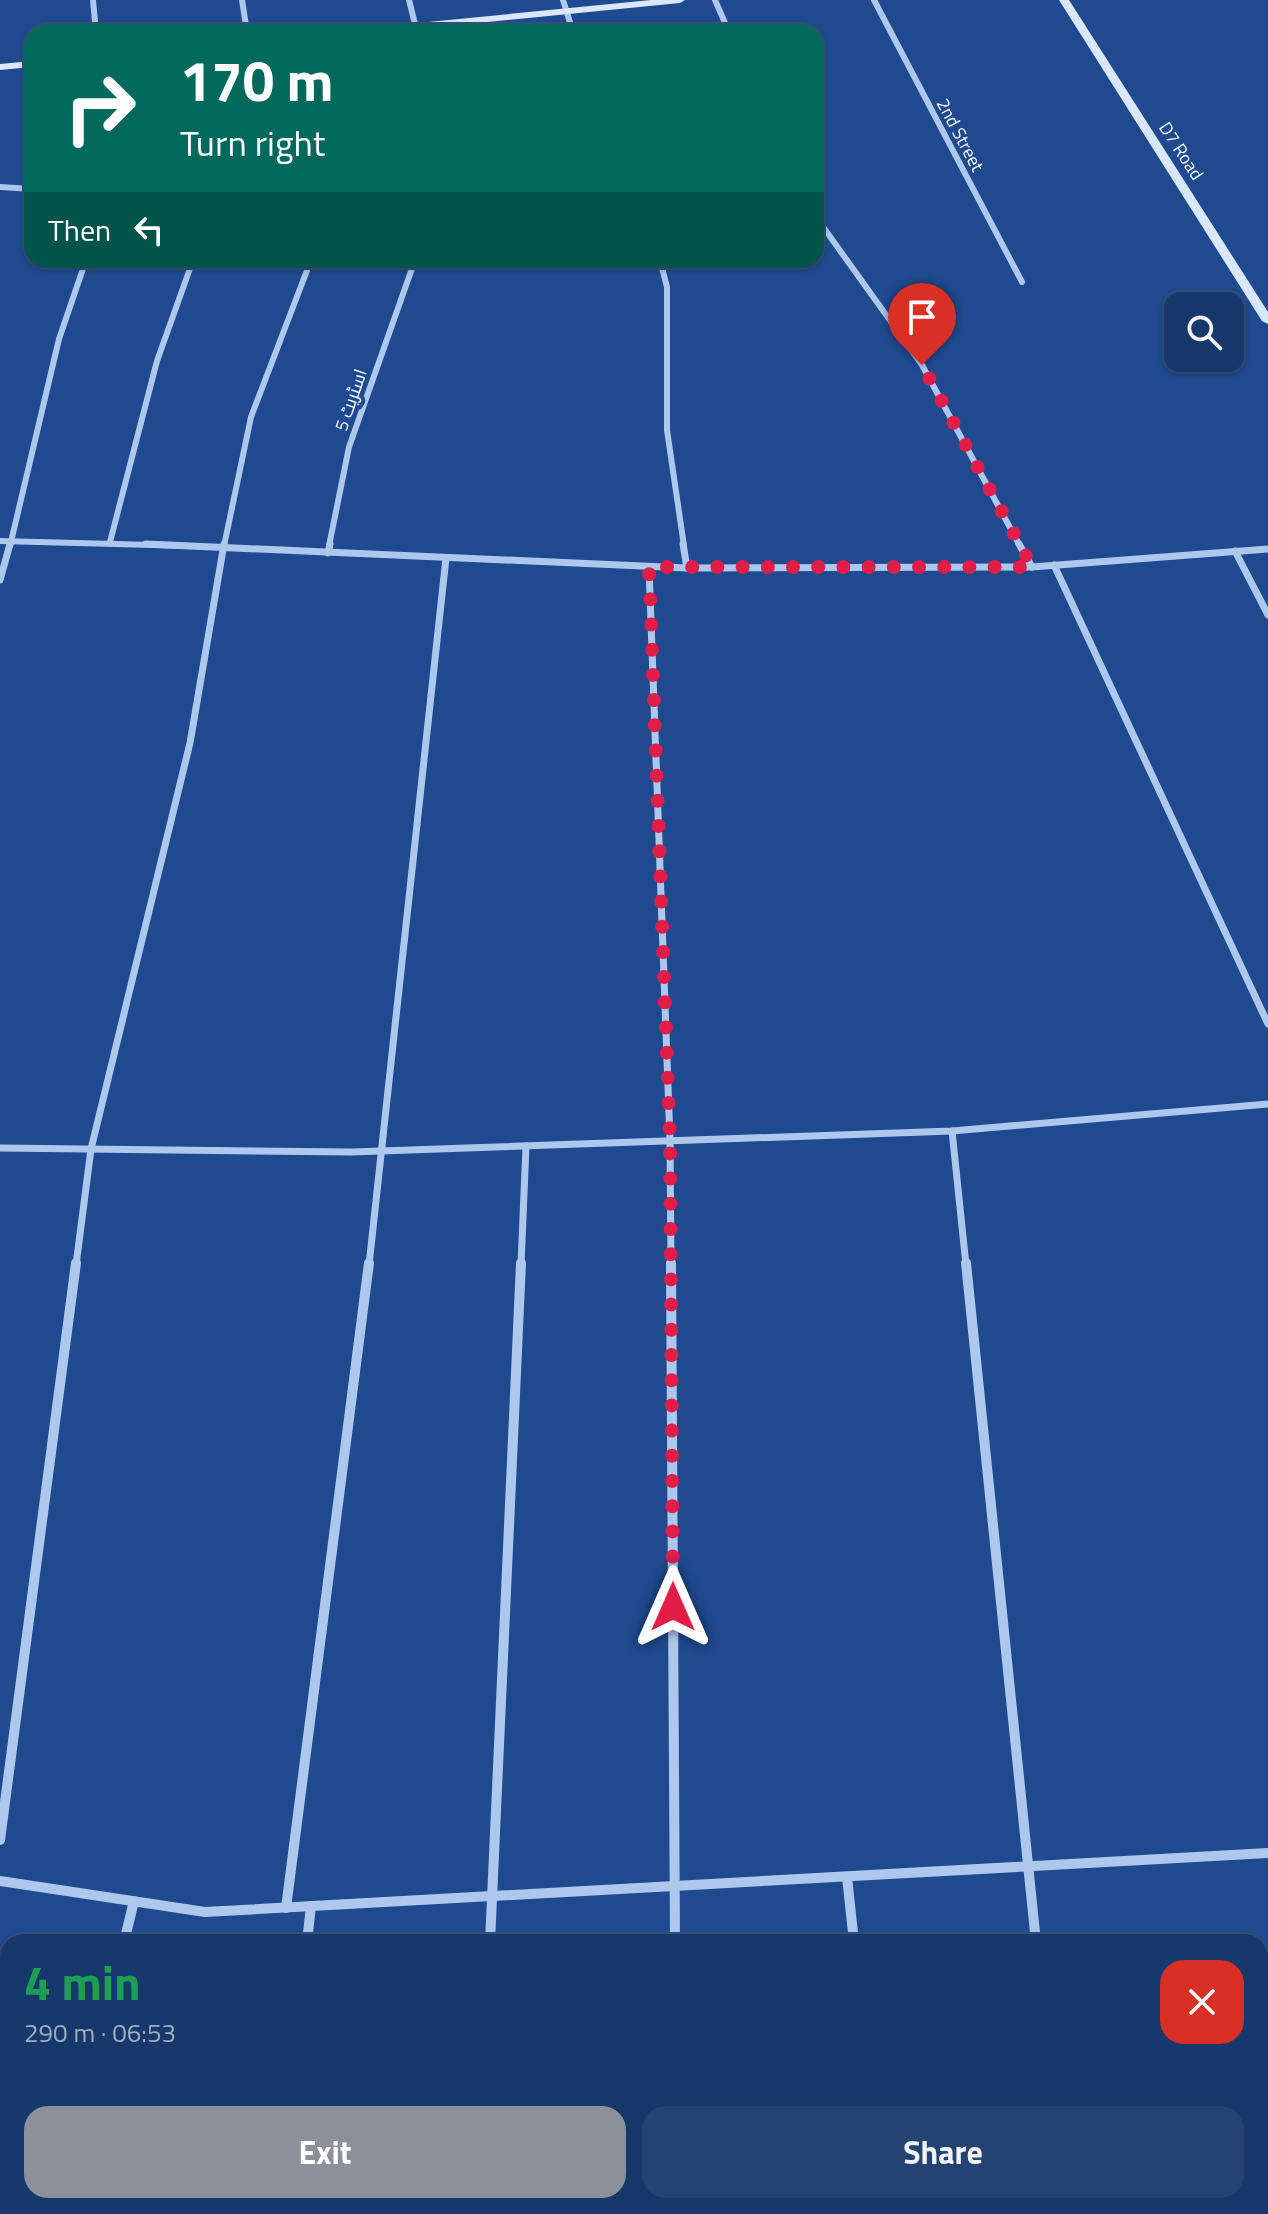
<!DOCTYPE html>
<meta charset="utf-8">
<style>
:root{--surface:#17386b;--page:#244373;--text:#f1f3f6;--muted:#9eacc1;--line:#36527e;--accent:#8c9099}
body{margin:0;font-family:"Titillium Web",Cairo,sans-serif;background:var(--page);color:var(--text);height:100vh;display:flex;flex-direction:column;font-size:30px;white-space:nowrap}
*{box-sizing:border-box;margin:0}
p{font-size:26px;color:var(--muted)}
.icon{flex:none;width:44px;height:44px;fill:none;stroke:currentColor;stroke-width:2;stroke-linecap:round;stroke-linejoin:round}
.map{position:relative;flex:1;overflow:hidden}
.side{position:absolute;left:0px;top:1934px;width:1268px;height:280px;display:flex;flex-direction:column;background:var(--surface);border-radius:24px 24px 0 0;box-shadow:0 2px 6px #0004,0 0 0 2px var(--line)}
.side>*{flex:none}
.guide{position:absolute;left:24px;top:24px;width:800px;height:244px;border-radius:24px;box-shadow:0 2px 6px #0004,0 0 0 2px var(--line);background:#00695c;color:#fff;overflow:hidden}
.controls{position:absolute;left:1164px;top:292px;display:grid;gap:16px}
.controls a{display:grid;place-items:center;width:80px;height:80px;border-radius:16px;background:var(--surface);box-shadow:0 2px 6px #0004,0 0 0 2px var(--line);font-size:40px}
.pin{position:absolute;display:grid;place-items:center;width:68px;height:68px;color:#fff;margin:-82px -34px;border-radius:50% 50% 50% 0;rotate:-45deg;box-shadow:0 0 8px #0007}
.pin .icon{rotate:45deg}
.me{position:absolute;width:88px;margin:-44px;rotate:0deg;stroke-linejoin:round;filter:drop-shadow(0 0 6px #0008)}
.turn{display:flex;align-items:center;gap:28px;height:168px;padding:0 24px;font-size:36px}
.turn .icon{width:104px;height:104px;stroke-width:2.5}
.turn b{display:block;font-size:56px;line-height:68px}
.then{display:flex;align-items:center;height:76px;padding:0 24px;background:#0003;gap:16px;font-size:30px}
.round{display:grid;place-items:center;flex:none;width:84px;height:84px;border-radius:24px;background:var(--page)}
.headline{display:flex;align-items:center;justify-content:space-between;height:136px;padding:0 24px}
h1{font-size:48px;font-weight:700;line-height:60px;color:#1e9e55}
.action{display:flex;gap:16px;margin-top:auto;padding:16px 24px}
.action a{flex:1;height:92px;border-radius:24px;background:var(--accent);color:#fff;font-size:32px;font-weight:700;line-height:92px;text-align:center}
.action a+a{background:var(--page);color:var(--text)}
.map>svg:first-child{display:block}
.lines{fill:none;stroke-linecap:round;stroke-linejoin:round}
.street-far2{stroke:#aec7ed;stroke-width:6}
.street-far1{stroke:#aec7ed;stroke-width:7}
.street{stroke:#aec7ed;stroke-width:10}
.secondary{fill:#dae6f9;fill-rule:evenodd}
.route{stroke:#e11d48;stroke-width:14;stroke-dasharray:0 25.2}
.labels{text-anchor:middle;stroke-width:8;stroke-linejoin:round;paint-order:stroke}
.far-street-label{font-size:18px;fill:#fff;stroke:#1f4a8f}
</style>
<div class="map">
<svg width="1268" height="2214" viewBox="0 0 1268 2214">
<rect width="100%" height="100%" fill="#1f4a8f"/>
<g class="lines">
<g class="street-far2">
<path d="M93,0l3,32"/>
<path d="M242,0l5,32"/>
<path d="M409,0l8,32"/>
<path d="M563,0l10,32"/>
<path d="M715,0l14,32"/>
<path d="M874,0l148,282"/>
<path d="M0,187l32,2"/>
<path d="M816,217l106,148 98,181"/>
<path d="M660,260l7,27v143l17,116"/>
<path d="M0,541l191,5"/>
<path d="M110,542l47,-181 36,-101"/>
<path d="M10,546l49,-207 27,-79"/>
<path d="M224,546l27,-129 60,-157"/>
<path d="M329,546l20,-99 66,-187"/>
</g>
<g class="street-far1">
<path d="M146,544l541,24 345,-1 236,-18"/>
<path d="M683,544l4,24"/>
<path d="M1019,544l13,23"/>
<path d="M1235,551l33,64"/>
<path d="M328,553l2,-9"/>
<path d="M1054,565l214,459"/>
<path d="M649,567l21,574 1,124"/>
<path d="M0,580l10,-36"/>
<path d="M952,1131l14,134"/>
<path d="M0,1148l352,4 600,-21 316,-27"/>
<path d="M76,1265l15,-116 99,-406 34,-199"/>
<path d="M369,1265l77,-707"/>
<path d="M521,1265l5,-119"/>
</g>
<g class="street">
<path d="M671,1263l4,679"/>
<path d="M966,1263l70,679"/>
<path d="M0,1840l76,-577"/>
<path d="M847,1877l7,65"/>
<path d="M0,1881l205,31 1063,-59"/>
<path d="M286,1908l83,-645"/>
<path d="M124,1942l10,-41"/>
<path d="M307,1942l4,-36"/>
<path d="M490,1942l31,-679"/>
<path d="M671,2206v8"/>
<path d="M882,2206l1,8"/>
<path d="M1071,2206l1,8"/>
<path d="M58,2214l2,-8"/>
<path d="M277,2214l1,-8"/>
<path d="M471,2214l1,-8"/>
</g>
<g class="secondary">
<path d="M651,0h34l-5,3 -293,29h-35l5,-3z"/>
<path d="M1059,0h10l199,312v12l-6,-3z"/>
<path d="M32,61v6l-32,3v-6z"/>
</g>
</g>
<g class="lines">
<path class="route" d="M673,1607l-3,-466 -21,-574h383l-110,-202"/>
</g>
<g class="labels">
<g class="far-street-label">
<text transform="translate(960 135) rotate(62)" y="6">2nd Street</text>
<text transform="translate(1181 151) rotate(57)" y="6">D7 Road</text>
<text transform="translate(351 400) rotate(-71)" y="6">اسٹریٹ 5</text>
</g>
</g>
</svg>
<div class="controls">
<a><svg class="icon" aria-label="search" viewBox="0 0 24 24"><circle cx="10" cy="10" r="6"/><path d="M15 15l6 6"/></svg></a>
</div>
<div class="pin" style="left:922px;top:365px;background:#d93025"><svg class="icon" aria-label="arrive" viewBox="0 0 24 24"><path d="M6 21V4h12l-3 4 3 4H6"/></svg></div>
<svg class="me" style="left:673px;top:1607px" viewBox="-20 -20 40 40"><path d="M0-17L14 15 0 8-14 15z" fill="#e11d48" stroke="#fff" stroke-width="4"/></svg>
<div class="guide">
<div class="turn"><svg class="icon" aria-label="right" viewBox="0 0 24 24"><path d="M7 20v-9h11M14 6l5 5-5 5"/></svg><div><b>170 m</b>Turn right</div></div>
<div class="then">Then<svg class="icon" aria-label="left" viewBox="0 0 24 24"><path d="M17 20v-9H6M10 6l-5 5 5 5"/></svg></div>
</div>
<section class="side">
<div class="headline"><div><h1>4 min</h1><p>290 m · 06:53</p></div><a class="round" style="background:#d93025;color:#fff"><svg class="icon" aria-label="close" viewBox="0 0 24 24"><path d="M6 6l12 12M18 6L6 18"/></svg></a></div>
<div class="action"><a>Exit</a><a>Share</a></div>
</section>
</div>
